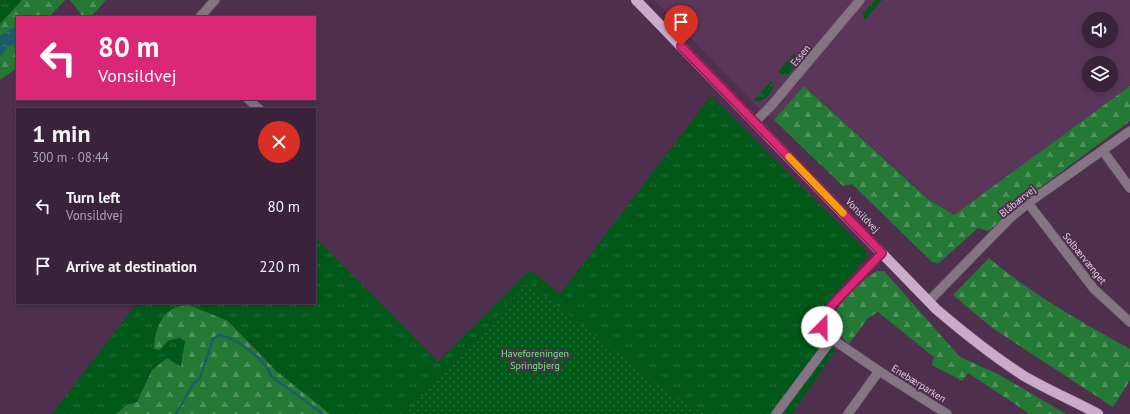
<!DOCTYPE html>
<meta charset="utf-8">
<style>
:root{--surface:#3a233a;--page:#412b42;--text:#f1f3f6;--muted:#aba4af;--line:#544054}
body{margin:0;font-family:"PT Sans",sans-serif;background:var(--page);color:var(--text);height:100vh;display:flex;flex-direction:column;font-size:15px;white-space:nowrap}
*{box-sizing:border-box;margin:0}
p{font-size:13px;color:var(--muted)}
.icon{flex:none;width:22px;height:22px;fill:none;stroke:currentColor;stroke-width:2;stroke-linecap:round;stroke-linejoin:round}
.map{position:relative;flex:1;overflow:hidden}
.panel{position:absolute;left:16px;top:108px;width:300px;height:196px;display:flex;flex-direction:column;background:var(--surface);border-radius:0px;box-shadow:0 2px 6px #0003,0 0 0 1px var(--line)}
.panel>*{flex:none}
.hud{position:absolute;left:16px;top:16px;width:300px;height:84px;border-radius:0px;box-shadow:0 2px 6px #0003,0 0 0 1px var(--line);background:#db2777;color:#fff;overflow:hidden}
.fabs{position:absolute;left:1082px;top:12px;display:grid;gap:8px}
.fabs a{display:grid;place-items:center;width:36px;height:36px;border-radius:50%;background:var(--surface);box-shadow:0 2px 6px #0003,0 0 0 1px var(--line);font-size:20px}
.pin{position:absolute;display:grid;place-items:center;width:34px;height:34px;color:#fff;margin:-41px -17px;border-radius:50% 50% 50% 0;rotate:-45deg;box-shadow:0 0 4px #0007}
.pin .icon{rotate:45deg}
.me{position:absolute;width:44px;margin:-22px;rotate:22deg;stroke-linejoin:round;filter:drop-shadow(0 0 3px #0008)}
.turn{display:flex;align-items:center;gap:14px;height:84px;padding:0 16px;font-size:18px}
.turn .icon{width:52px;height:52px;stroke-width:2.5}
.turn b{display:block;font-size:28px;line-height:34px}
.round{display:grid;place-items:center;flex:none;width:42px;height:42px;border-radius:21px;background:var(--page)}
.overview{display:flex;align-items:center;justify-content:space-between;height:68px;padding:0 16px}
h1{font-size:24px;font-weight:600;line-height:30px}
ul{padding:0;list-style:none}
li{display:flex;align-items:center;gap:12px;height:60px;padding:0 16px}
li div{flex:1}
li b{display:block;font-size:15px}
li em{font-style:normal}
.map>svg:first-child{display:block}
.built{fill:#5b365b;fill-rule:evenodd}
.grass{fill:url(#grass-tufts)}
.forest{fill:url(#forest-firs)}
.garden{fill:url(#garden-dots)}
.water{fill:url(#water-ripples)}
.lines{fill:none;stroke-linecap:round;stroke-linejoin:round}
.stream{stroke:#1c5e67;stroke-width:2.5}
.minor-casing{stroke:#6b4e6b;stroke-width:10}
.major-casing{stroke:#6b4e6b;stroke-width:11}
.minor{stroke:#847484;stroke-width:9}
.major{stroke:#cbabcb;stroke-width:10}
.route-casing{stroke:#8e194d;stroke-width:10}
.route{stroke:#db2777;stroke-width:7}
.slow{stroke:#f59e0b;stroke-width:7}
.labels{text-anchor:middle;stroke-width:4;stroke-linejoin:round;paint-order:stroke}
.street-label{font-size:10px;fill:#e0ccdf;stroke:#4e2f4e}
.park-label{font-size:10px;fill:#66ed7b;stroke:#4e2f4e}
</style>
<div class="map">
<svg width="1130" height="414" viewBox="0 0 1130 414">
<defs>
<pattern id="grass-tufts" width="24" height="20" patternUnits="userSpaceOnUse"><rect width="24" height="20" fill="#005819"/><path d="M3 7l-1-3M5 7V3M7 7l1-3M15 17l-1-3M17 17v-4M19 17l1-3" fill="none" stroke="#256f3a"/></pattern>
<pattern id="forest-firs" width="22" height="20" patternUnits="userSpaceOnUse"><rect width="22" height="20" fill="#247a34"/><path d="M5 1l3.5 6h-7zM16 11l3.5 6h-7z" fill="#4e925b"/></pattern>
<pattern id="garden-dots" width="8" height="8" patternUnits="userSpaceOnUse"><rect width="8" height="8" fill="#005819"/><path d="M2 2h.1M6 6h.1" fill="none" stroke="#256f3a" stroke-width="1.8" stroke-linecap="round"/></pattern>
<pattern id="water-ripples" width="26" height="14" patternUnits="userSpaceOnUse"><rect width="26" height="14" fill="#1c5e67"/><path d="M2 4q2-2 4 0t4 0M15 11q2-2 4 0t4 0" fill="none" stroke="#3d747c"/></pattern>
</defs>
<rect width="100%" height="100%" fill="#4e2f4e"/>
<path class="built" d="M654,0h476v86l-176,129 -25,-16 -124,-113 -31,34 -21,-18zM1089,19h22v22h-22zM1089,63h22v22h-22z"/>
<g class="grass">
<path d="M0,0h22l-22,24z"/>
<path d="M875,0h7l-17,20 -3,-6z"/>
<path d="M794,53l6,6 -12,16 -5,1 -5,-4z"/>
<path d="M771,81l3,5 -6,10 -9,6 -5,-2z"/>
<path d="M711,96l154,154 2,7 -42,48 -13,19 13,18 -52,72h-69l-46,-29 -130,-102 -122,131h-76l-54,-43 -25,-28 -62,-38 -26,39 6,-4 11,-2 5,3 -4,26 -14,-9 -15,12 -15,32 -10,3 -11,9h-64l85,-111h178v-66l123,125 92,-92 30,24z"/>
<path d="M830,346l6,4 -44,64h-11z"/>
</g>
<g class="forest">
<path d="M22,0h43l-16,17h-32v51l-17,12v-56z"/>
<path d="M70,0h36l-15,17h-8z"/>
<path d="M804,86l124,113 26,16 176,-129v35l-96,71 -45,39 -11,-3 -39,35 -7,-1 -80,-78 -9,2 -69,-66z"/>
<path d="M989,258c44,37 91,63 141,91v31l-17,27 -122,-80 -38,-32z"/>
<path d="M877,271h7l76,86 38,17 68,40h-36l-62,-41 -6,8 -30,-16 2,-8 -56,-45 -10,6 -19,26 -20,-19c9,-22 28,-42 48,-54z"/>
<path d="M189,305l39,16 48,50 54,43h-214l11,-9 10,-3 15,-32 15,-12 14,9 4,-26 -5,-3 -11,2 -9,10 -6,-1c0,-14 6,-35 20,-41 4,-2 10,-2 15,-3z"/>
</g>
<path class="garden" d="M528,283l130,102 46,29h-298z"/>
<path class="water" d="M15,28l2,3v12l-9,4 -8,10v-21l10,-7z"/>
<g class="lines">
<path class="stream" d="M176,414l17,-30 7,-6 13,-39 6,-4c17,3 47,24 52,41l52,38"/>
<defs>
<g id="minor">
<path d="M200,17l15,-17"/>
<path d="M248,99l11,10"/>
<path d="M755,122l16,-16 89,-106"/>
<path d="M1103,151l27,37"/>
<path d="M1028,203l66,86 36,33"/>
<path d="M929,301l80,-82 19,-16 102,-72"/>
<path d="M832,339l47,32 68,43"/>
<path d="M776,414l56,-75 -10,-12 1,-8 9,-14 50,-52"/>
<path d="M848,414l31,-43"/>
</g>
<path id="major" d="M636,0l300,309c28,24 57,47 88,67 24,14 50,25 74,38"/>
</defs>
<use href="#minor" class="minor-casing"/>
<use href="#major" class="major-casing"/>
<use href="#minor" class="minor"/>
<use href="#major" class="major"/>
</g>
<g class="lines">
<defs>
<path id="route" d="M681,46l201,207 -50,52 -10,14v8"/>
</defs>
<use href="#route" class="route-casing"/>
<use href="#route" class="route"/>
<path class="slow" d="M789,157l54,56"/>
</g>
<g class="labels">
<g class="street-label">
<text transform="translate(800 55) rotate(-50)" y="4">Essen</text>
<text transform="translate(1017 201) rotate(-39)" y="4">Blåbærvej</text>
<text transform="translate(863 215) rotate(46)" y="4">Vonsildvej</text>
<text transform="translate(1085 258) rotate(51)" y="4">Solbærvænget</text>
<text transform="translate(919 383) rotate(32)" y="4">Enebærparken</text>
</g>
<g class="park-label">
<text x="535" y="357">Haveforeningen<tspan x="535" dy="12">Springbjerg</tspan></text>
</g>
</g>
</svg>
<div class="fabs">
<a><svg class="icon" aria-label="sound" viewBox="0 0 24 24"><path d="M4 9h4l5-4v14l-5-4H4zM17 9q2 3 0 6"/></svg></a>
<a><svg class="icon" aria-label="layers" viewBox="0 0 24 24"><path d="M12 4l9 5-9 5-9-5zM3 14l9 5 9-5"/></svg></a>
</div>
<div class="pin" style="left:681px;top:46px;background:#d93025"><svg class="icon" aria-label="arrive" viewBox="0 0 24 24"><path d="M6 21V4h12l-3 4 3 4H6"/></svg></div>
<svg class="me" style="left:822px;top:327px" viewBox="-20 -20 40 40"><circle r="19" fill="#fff"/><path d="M0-13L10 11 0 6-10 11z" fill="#db2777"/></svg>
<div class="hud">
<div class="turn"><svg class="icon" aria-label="left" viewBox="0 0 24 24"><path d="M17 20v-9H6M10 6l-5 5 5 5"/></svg><div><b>80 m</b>Vonsildvej</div></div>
</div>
<section class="panel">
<div class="overview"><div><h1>1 min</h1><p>300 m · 08:44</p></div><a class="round" style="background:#d93025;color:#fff"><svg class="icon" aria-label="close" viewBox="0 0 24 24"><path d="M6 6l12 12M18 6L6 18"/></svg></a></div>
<ul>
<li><svg class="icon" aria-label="left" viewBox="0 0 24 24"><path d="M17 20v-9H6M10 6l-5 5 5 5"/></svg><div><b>Turn left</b><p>Vonsildvej</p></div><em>80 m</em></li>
<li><svg class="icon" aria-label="arrive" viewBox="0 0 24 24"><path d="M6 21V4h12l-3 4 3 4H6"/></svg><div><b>Arrive at destination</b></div><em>220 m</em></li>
</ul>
</section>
</div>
